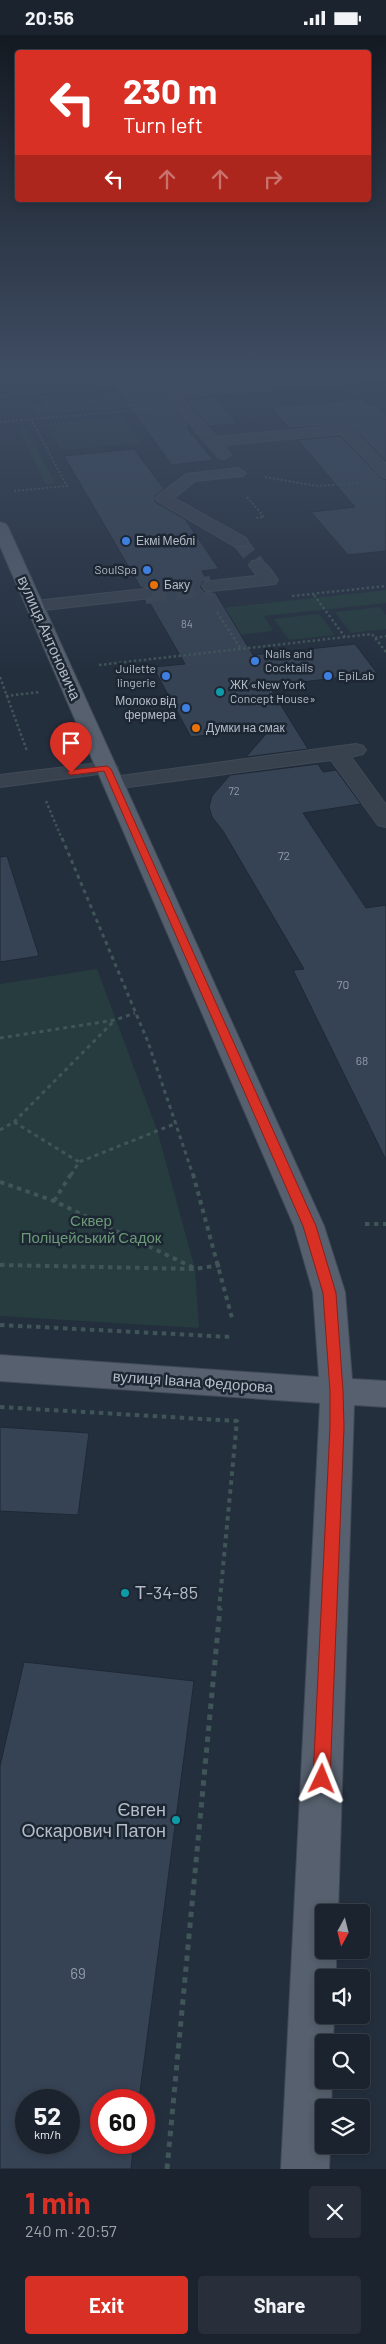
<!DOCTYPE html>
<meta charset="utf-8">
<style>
:root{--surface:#1b232e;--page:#282f3a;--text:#f1f3f6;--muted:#a0a4aa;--line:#39404a;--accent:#d93025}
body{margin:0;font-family:Barlow,sans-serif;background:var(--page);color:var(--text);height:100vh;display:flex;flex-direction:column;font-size:19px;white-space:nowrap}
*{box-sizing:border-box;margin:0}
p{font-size:16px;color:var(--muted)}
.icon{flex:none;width:28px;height:28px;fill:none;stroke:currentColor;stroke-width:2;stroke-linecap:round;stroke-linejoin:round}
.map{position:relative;height:2134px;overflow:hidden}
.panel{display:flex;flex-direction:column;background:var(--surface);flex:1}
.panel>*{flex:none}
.hud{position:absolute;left:15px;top:15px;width:356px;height:152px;border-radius:5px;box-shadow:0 2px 8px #0003,0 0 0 1px var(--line);background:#d93025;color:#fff;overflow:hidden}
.needle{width:32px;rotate:187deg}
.fabs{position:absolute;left:315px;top:1869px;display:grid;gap:10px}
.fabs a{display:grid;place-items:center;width:55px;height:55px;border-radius:5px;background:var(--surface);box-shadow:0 2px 8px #0003,0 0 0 1px var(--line);font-size:25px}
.speed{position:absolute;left:15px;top:2054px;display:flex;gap:10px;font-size:25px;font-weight:700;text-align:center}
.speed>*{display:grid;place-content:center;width:65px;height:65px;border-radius:50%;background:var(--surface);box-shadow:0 2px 8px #0003,0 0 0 1px var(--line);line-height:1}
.speed small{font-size:12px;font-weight:400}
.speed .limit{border:8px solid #d22;background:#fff;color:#111}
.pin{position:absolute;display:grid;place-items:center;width:42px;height:42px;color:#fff;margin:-51px -21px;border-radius:50% 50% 50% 0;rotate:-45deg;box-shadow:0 0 5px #0007}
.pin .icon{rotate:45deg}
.me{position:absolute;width:55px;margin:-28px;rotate:2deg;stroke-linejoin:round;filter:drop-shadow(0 0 4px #0008)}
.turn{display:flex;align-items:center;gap:18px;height:105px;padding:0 25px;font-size:22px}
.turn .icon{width:65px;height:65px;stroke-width:2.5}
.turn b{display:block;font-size:35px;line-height:42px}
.lanes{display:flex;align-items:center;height:48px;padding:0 25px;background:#0003;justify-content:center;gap:25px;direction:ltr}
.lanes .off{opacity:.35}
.round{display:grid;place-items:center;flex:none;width:52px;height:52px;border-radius:5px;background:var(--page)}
.overview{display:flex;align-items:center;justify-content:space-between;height:85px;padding:0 25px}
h1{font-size:30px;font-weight:700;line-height:38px;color:var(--accent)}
.button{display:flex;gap:10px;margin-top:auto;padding:10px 25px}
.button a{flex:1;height:58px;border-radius:5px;background:var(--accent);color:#fff;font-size:20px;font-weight:700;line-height:58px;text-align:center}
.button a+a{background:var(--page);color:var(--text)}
.status{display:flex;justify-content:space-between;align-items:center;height:35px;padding:0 25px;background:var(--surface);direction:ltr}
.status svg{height:14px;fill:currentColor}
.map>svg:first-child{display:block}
.green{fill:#263c3f}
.building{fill:#364354;stroke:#1f2835;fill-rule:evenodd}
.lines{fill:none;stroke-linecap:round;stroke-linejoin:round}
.minor-tunnel-far1{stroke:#3a4453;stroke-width:15;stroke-dasharray:15 8;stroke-linecap:butt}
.minor-tunnel{stroke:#3a4453;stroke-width:20;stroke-dasharray:20 10;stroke-linecap:butt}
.minor-casing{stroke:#414a57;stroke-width:2}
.major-casing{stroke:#414a57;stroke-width:2}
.path-far4{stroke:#3f5557;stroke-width:2;stroke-dasharray:2 2;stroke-linecap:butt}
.path-far3{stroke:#3f5557;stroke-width:2.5;stroke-dasharray:2.5 2.5;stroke-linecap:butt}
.path-far2{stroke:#3f5557;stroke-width:3;stroke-dasharray:4 4;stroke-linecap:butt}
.path-far1{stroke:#3f5557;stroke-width:4;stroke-dasharray:4.5 4.5;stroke-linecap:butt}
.path{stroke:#3f5557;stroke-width:5;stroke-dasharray:5.5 5.5;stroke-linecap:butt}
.minor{fill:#38414e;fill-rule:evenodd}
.major{fill:#56606e;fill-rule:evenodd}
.route{fill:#d93025;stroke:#8d1f18}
.shop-dot{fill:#3f7fe0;stroke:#1d2633;stroke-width:2}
.food-dot{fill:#e8710a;stroke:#1d2633;stroke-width:2}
.culture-dot{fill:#0f9aa8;stroke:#1d2633;stroke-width:2}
.labels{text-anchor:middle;stroke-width:5;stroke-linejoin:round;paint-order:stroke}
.far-number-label{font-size:11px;fill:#929caa}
.far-poi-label{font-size:12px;fill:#b4bcc9;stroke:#1d2633;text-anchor:start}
.number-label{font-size:12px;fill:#929caa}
.street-label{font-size:15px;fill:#b4bcc9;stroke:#1d2633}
.park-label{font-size:15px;fill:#6b9a76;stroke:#1d2633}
.near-number-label{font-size:15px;fill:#929caa}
.near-poi-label{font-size:18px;fill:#b4bcc9;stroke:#1d2633;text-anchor:start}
</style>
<div class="status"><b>20:56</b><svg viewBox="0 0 49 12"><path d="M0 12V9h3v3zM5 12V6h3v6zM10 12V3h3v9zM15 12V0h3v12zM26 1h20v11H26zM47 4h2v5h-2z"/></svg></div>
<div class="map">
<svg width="386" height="2134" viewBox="0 0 386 2134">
<rect width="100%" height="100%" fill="#242f3e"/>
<g class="green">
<path d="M134,356l11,14 -77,-9z"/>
<path d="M42,363l98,9 -104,9 -5,-11 15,-2z"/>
<path d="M123,382l18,26 -80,7 -15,-26z"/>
<path d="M18,393h8l29,55 -9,1z"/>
<path d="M386,555v13l-122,13 9,15 -34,4 -17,-27z"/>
<path d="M380,572l6,8v14l-35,4 -16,-21z"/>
<path d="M319,579l16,21 -46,5 -15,-21z"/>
<path d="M97,934l60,161 38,139 4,59 -199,-12v-332z"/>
</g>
<g class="building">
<path d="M106,341h93l7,9 -35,3 -9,6 29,34h-4l26,32 -41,5z"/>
<path d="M215,361l22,28 -28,2 -24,-27z"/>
<path d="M362,364l6,6 7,-1 11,11v46l-36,-37 -61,4 -18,-21z"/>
<path d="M340,401l40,41 6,3v71l-38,4 -37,-43 44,-5 -57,-67z"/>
<path d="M134,414l30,40 -10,8 1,5 30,17 34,50 -17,2 5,9 -3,1 -4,6 5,5h10l38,63 102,-11 22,29 -108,13 39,63 -62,8 26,-30 -81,10 -38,-70 32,-3 -37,-64 4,-1 4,-6 -5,-5h-10l-77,-132z"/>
<path d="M318,729l5,8 13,-2 25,34 -58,9 63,95 20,-3v255l-93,-190 11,-1 -81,-138 -11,-14 -3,-10 3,-11 18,-21z"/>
<path d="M7,821l32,100 -39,6v-105z"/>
<path d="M0,1392l89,6 -11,82 -78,-4z"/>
<path d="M24,1627l170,19 -55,419h-38v43h33l-3,26h-131v-403zM26,2065h43v43h-43z"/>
</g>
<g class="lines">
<path class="minor-tunnel-far1" d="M240,507l18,23"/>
<path class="minor-tunnel" d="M145,559l66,-8"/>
<defs>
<g id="minor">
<path d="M327,341h58l-6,4 -198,17 35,40 129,-12 5,1 36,38v14l-5,-2 -40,-42 -117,11 7,10 -7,4 -5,-1 -55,-64 7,-4z"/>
<path d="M238,433l8,5 -3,3 -48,5 -21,17 72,40 2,4 -2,4h-12l-77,-45 -2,-3 31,-24z"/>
<path d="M258,525c9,2 14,12 20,20l-3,4 -64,7 -6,-1 -3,-4 3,-4 6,-1 46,-5 -8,-11 3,-4z"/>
<path d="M145,554l6,1 3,4 -3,4 -116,13 -6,-1 -3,-4 3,-4 6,-1z"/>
<path d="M356,709l7,2 3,4 -3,4 -12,3 35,48v22l-8,-2 -47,-65 -218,29 -8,-1 -3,-5 3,-5 8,-1z"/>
<path d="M107,727l7,2 4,4 -4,4 -114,15v-12z"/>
</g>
<path id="major" d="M0,487l6,2 2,3 316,699 21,66 7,87 34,2v26l-32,-2 -16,508h-14v37h12v27h-12v38h10l-1,28h-9v37h8l-1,27h-7v38h6l-1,24h-48l39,-766 -320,-22v-26l319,22 -6,-85 -19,-66 -294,-680z"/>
</defs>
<use href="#minor" class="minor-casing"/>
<use href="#major" class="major-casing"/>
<g class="path-far4">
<path d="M17,359l132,13"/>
<path d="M25,359l111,-10"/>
<path d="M0,361l18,-2"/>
<path d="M0,387l149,-13"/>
<path d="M265,442l52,9 41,-3"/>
<path d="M14,456l53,-5 -36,-67"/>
<path d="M247,462l17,20 -9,1"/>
</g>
<g class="path-far3">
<path d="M314,560l31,42"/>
<path d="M292,561l94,-10"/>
<path d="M217,577l24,37"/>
<path d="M375,603l11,-2"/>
<path d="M99,630l273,-31 14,18"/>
<path d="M0,642l27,74"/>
<path d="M6,661l34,-4"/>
<path d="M46,766l16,38"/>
</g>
<g class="path-far2">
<path d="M62,803l86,204 45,133"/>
<path d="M0,1003l115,-18 20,-7"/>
<path d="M14,1087l65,40"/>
<path d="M0,1095l14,-8 101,-102"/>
<path d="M71,1140l8,-13 98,-39"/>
</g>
<g class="path-far1">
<path d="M193,1139l39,144"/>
<path d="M0,1147l54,19 140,67"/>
<path d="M54,1166l17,-27"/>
<path d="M365,1189h21"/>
<path d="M0,1230l195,4 25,-4"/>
<path d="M0,1290l232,12"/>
<path d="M0,1372l237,14 -18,188"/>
</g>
<path class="path" d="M167,2134l53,-561"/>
<use href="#minor" class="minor"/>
<use href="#major" class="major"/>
</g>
<linearGradient id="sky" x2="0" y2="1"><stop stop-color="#141a22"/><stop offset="0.53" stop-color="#3f4d63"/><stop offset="1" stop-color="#3f4d63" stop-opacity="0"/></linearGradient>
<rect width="386" height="640" fill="url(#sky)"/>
<path class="route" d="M107,731l4,3 205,457 20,67 7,98 1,36 -14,352 -3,5 -5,3 -6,-3 -3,-5 17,-352v-36l-7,-98 -20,-67 -199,-455 -33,4 -4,-2 4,-3z"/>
<g class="shop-dot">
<circle cx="126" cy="506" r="5"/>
<circle cx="147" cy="535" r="5"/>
<circle cx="255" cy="626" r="5"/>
<circle cx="166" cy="641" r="5"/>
<circle cx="328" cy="641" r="5"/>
<circle cx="186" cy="673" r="5"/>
</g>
<g class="food-dot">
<circle cx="154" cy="550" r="5"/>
<circle cx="196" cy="693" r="5"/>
</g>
<g class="culture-dot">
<circle cx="220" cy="657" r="5"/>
<circle cx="125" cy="1558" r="5"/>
<circle cx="176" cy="1785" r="5"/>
</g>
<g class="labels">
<g class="far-number-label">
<text x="187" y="593">84</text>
<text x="234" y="760">72</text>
</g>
<g class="far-poi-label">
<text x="136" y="510">Екмі Меблі</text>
<text x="137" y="539" text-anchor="end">SoulSpa</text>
<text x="164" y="554">Баку</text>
<text x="265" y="623">Nails and<tspan x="265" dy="14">Cocktails</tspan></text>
<text x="156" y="638" text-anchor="end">Juilette<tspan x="156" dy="14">lingerie</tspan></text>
<text x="338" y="645">EpiLab</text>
<text x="230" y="654">ЖК «New York<tspan x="230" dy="14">Concept House»</tspan></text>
<text x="176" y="670" text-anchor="end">Молоко від<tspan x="176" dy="14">фермера</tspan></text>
<text x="206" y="697">Думки на смак</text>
</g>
<g class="number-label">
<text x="284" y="825">72</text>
<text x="343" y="954">70</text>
<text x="362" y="1030">68</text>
</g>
<g class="street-label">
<text transform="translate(49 603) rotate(66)" y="5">вулиця Антоновича</text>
<text transform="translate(193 1347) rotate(4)" y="5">вулиця Івана Федорова</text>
</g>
<g class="park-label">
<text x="91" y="1191">Сквер<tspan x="91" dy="17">Поліцейський Садок</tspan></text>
</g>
<g class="near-number-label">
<text x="78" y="1944">69</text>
</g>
<g class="near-poi-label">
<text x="135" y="1564">Т-34-85</text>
<text x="166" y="1781" text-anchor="end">Євген<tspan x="166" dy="21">Оскарович Патон</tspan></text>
</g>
</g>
</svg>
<div class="fabs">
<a><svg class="needle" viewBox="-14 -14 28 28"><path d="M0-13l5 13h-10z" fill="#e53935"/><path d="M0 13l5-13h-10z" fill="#a0a4aa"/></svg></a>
<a><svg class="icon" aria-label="sound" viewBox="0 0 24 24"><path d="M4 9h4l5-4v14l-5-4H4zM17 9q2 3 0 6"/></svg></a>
<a><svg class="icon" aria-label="search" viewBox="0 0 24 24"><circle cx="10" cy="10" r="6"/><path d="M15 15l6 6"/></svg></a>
<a><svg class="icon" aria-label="layers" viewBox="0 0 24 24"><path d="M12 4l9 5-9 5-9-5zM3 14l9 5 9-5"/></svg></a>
</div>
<div class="speed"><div>52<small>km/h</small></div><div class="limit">60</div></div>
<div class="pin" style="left:71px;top:738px;background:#d93025"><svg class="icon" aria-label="arrive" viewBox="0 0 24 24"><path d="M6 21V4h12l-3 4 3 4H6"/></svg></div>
<svg class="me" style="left:322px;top:1744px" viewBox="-20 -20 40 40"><path d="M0-17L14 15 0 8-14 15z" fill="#d93025" stroke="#fff" stroke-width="4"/></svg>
<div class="hud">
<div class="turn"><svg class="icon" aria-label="left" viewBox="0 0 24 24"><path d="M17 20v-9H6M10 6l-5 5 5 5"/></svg><div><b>230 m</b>Turn left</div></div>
<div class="lanes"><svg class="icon" aria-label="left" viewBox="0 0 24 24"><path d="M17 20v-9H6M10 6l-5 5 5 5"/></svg><svg class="icon off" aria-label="ahead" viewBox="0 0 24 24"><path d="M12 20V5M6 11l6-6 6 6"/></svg><svg class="icon off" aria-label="ahead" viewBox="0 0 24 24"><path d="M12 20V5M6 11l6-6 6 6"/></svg><svg class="icon off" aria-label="right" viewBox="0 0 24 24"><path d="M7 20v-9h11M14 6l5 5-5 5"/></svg></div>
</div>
</div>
<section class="panel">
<div class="overview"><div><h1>1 min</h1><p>240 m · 20:57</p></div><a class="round"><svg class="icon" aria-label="close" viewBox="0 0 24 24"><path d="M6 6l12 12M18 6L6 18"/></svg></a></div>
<div class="button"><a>Exit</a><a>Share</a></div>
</section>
